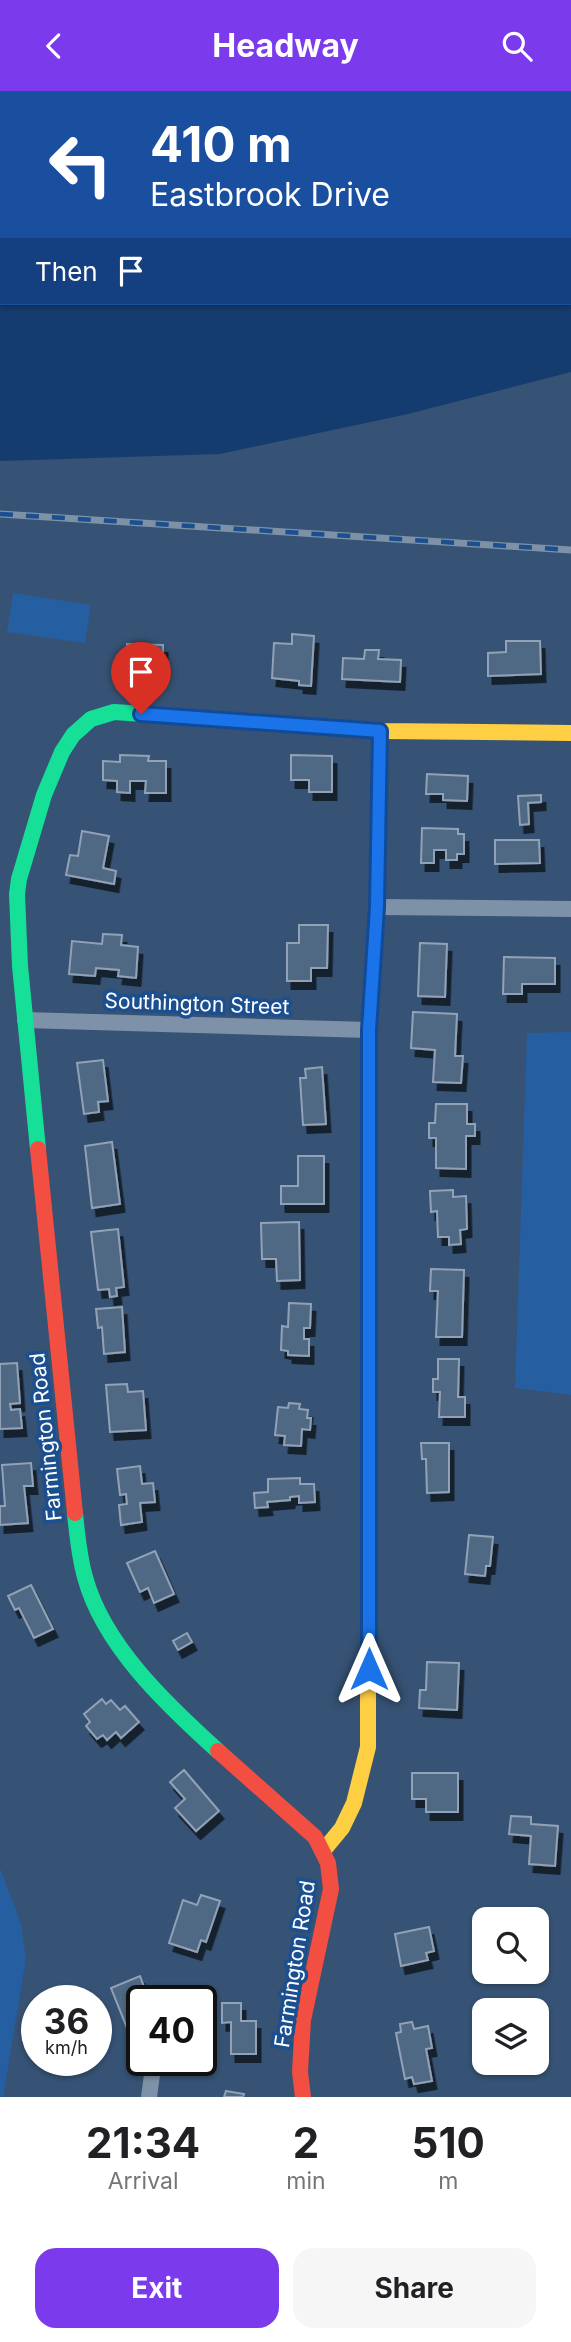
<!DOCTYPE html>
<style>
:root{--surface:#fff;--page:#f6f6f6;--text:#202124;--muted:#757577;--accent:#7c3aed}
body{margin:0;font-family:Inter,sans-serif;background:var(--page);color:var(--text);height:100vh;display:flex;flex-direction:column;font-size:26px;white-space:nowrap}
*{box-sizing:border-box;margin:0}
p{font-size:23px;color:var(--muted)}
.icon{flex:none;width:38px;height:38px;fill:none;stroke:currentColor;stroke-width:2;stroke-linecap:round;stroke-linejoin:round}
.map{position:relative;height:2006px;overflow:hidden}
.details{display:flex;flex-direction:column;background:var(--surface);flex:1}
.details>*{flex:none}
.guide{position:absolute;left:0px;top:0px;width:572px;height:214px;box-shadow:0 2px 5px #0004;background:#1a4fa0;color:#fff;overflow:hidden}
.buttons{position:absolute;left:472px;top:1816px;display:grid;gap:14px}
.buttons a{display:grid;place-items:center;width:77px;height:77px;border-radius:14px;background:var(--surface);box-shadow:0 2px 5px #0004;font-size:35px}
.speed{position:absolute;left:21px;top:1894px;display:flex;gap:14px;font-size:35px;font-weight:700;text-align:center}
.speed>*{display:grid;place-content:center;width:91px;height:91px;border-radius:50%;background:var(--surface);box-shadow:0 2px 5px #0004;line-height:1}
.speed small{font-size:18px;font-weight:400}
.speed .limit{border:4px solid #111;border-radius:10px;background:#fff;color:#111}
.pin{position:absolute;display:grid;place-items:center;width:60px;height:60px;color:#fff;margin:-72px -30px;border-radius:50% 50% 50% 0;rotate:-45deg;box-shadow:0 0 7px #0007}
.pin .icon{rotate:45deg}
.me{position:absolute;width:77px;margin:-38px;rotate:0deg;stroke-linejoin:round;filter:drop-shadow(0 0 5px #0008)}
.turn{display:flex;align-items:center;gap:24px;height:147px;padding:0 35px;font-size:32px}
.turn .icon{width:91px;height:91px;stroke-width:2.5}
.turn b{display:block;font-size:49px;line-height:60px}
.then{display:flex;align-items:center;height:66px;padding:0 35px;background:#0003;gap:14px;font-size:26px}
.eta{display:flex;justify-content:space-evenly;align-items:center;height:119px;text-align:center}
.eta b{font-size:42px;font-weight:700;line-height:49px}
.button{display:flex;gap:14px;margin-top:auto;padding:14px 35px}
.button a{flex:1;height:80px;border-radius:21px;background:var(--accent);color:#fff;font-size:28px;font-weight:700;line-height:80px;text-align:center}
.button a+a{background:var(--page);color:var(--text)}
header{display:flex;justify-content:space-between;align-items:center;height:91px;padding:0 35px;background:var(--accent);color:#fff;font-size:32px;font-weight:700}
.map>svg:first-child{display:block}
.green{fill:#265fa1}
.water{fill:#153c6e}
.building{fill:#506783;stroke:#92a2b6;stroke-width:2;filter:url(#shadow)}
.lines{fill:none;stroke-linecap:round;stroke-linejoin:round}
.street{stroke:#7d92a8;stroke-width:16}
.fast{stroke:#16e098;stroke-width:16}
.slow{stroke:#ffcf43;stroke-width:16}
.jam{stroke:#f24e42;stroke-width:16}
.rail-casing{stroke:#7e92a7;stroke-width:7}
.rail{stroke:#1b4f8f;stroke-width:4.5;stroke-dasharray:13;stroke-linecap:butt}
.route-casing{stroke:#114b97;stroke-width:18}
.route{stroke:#1a73e8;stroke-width:12}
.labels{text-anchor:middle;stroke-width:7;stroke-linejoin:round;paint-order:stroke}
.street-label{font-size:21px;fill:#fff;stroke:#1b4f8f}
</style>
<header><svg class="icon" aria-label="back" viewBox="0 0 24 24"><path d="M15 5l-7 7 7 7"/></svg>Headway<svg class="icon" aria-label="search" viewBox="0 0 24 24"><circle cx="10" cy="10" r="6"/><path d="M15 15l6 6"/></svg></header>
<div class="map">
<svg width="571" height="2006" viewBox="0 0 571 2006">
<defs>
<filter id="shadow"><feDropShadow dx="4.5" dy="8" stdDeviation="0" flood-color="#0009"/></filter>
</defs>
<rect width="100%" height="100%" fill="#365274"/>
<g class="green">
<path d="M13,502l78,12 -6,38 -78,-11z"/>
<path d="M571,941v363l-56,-7 12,-355z"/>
<path d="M0,1777l21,56 5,34 -23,139h-3z"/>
</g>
<path class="water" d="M330,0h241v281l-163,42 -188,40 -220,7v-291l2,133h568v-210h-247z"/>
<g class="building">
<path d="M292,543l22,2 -3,50 -12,-1v-4l-27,-3 2,-35 18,1z"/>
<path d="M506,550h34l1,33 -53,2v-23l18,-1z"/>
<path d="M127,553l36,1v22h-36z"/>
<path d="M365,559h14l-1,9 23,1 -1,22 -58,-3 1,-21 21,1z"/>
<path d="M120,664l29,1 -1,5h18v32h-21l1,-12h-16v12l-13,-1v-11l-14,-1v-19l17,1z"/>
<path d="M291,664l41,1v36h-23v-12h-18z"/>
<path d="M427,683l41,2 -1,25 -24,-1v-6h-17z"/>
<path d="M541,704v7l-13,1 1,21 -9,1 -2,-29z"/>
<path d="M422,737l36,1v5h6v20h-7v6h-11v-10h-12v13h-13z"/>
<path d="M82,740l27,5 -6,32 13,3 -2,13 -48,-9 4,-20 8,1z"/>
<path d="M495,749h44l1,23 -45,1z"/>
<path d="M299,834h29l-1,43h-16v13h-24v-38h12z"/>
<path d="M103,843l19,1 -1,10 17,2 -2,31 -18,-2 1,-6 -23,-2 -1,8 -26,-2 3,-33 30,3z"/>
<path d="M420,852l27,1 -2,53 -27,-1z"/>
<path d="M504,866l51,1v26h-33v10h-19z"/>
<path d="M413,921l44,2 -2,42h8l-2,27 -28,-1 2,-32 -24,-2z"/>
<path d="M103,969l5,41 -10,1 1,10 -15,2 -7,-51z"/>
<path d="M322,976l4,57 -23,1 -3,-47h6l-1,-9z"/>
<path d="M436,1013h31v20h8v12h-9v33l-30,-1v-30h-7v-15h6z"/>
<path d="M112,1051l8,62 -28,4 -7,-62z"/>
<path d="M298,1065h26v48h-43v-18h17z"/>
<path d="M453,1099v7l13,-1 1,33 -7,1 1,14 -12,1v-8h-11l-1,-26 -6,1 -1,-21z"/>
<path d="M299,1131l1,58 -23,1 -1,-22h-14l-1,-36z"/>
<path d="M118,1138l6,58 -8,1 1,8 -7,1 -1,-8 -11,1 -7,-58z"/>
<path d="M431,1178l33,1 -2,67h-26l2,-46h-8z"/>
<path d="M289,1212l22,1 -1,24h-6v11h5v17l-21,-1v-4l-7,-1 1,-24 6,1z"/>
<path d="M122,1216l3,45 -21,2 -2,-27 -4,1 -2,-19z"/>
<path d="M438,1268h21l-1,38h7v20h-26l1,-25h-7v-13h5z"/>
<path d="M17,1272l3,40 -10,1 1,6 9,-1 2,19 -22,1v-65z"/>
<path d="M127,1293l1,8 15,-1 3,39 -36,2 -4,-47z"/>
<path d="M289,1312l11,1 -1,5 9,1 -1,8h4l-1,12 -8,-1 -1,17 -17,-1 1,-9 -10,-1 3,-28 10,1z"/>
<path d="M421,1352h28v49l-22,1 -1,-34h-4z"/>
<path d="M31,1372l2,23h-9l4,37 -28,2v-19h5l-3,-41z"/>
<path d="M140,1375l2,18 11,-1 2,19 -15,1 2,19 -21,3 -2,-20 8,-1 -1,-10 -6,1 -3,-26z"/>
<path d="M300,1387v6h14l1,18 -16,1v-7l-9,1v3l-23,2 1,5 -13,1 -1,-15 14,-1v-13z"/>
<path d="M469,1444l24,2 -3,29h-4l-1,10 -20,-2z"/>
<path d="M155,1460l19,43 -20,9 -6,-15 -8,4 -13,-29z"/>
<path d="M31,1494l22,44 -19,9 -15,-30 -4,2 -7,-14z"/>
<path d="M187,1542l5,9 -14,8 -5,-9z"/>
<path d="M427,1571l32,1 -2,47 -38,-2 1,-18h6z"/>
<path d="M102,1608l4,5 5,-4 9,10 5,-4 14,16 -18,16 -5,-6 -9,8 -4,-5 -6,4 -11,-13 4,-4 -6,-8z"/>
<path d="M184,1679l35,41 -23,20 -21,-23 10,-9 -15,-17z"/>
<path d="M412,1682h46v39h-32v-13h-14z"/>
<path d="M511,1725l20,1v7l27,2 -3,40 -26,-2 2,-28 -22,-2z"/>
<path d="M201,1804l19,6 -14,41 -5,-2 -4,12 -28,-9 14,-43 14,5z"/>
<path d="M429,1836l5,24 -8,2 2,7 -27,6 -6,-32z"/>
<path d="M140,1885l7,19 -5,5v33l-11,5 -20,-50z"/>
<path d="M222,1912h19v18h15v33h-25v-32l-9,1z"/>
<path d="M412,1931l2,7 14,-3 4,22 -6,1 6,32 -18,3 -2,-7 -7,2 -9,-46 5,-1 -1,-8z"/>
<path d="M226,2000l18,3 -1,3h-19z"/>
</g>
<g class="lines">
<g class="street">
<path d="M377,816l194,2"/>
<path d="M25,929l344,10"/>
<path d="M149,2006l5,-37"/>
</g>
<g class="fast">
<path d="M369,1047v-108l8,-123 3,-176"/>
<path d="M38,1058l-18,-183 -3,-72 2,-15 25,-84 18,-43 11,-17 18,-16 23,-7 75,5"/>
<path d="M75,1422c2,21 4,43 10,64 18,68 82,128 133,174"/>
</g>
<g class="slow">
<path d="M189,626l191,14 191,2"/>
<path d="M323,1760l19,-23 12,-25 14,-56v-316"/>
</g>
<g class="jam">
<path d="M38,1058l37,364"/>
<path d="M368,1340l1,-293"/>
<path d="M218,1660l97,86 13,26 3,26 -28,131 -3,52 3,25"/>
</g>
<defs>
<path id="rail" d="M0,423l571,36"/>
</defs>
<use href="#rail" class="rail-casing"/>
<use href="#rail" class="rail"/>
</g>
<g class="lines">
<defs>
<path id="route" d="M141,623l239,17 -3,176 -8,123v639"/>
</defs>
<use href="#route" class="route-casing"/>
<use href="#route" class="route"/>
</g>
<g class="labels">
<g class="street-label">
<text transform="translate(197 913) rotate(2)" y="7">Southington Street</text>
<text transform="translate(46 1346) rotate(-96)" y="7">Farmington Road</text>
<text transform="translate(295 1873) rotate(-81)" y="7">Farmington Road</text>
</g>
</g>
</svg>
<div class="buttons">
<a><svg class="icon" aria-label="search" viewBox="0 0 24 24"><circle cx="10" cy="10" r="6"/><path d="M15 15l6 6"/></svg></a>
<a><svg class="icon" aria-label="layers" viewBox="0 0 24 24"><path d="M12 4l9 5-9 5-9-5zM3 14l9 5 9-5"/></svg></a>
</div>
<div class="speed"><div>36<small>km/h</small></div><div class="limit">40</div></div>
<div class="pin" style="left:141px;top:623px;background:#d93025"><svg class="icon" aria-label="arrive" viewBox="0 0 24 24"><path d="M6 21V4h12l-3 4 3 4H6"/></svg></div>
<svg class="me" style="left:369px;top:1578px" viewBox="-20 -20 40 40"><path d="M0-17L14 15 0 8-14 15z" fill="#1a73e8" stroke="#fff" stroke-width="4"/></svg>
<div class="guide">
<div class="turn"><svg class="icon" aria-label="left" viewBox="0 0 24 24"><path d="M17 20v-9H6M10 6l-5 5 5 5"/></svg><div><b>410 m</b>Eastbrook Drive</div></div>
<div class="then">Then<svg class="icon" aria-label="arrive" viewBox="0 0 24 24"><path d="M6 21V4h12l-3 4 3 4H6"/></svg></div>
</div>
</div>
<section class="details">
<div class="eta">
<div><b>21:34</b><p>Arrival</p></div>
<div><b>2</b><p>min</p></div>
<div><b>510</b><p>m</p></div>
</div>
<div class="button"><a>Exit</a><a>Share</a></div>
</section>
